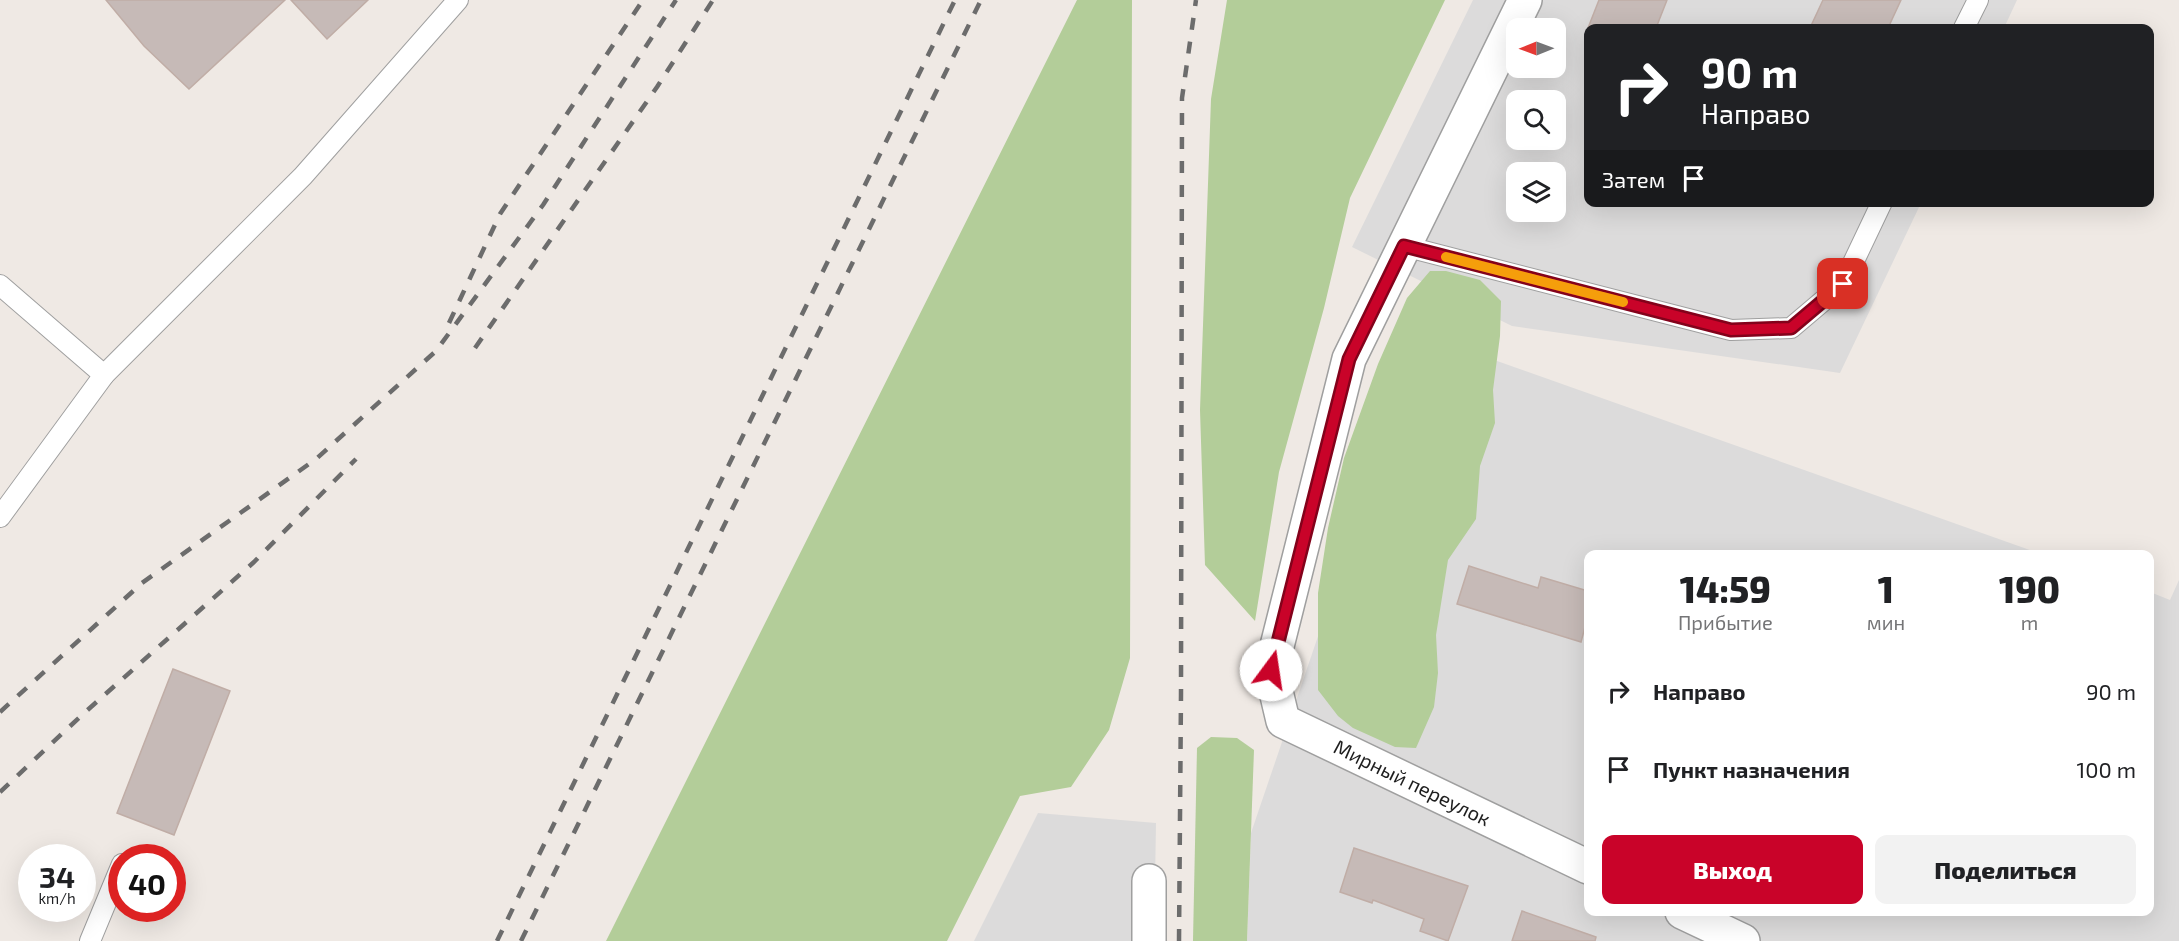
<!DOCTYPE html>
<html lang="ru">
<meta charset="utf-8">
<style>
:root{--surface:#fff;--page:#f2f2f2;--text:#202124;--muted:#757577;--accent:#c90329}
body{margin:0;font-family:"Exo 2",sans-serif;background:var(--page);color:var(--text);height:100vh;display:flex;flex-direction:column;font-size:22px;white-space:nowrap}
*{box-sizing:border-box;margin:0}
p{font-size:20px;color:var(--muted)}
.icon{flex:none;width:33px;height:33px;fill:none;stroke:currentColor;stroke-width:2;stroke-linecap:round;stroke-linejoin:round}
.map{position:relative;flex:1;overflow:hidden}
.panel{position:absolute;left:1584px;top:550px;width:570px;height:366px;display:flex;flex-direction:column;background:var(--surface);border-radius:12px;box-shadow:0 6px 24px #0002}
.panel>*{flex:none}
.banner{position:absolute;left:1584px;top:24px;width:570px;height:183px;border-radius:12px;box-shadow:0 6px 24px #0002;background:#202124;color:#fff;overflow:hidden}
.needle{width:39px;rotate:269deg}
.fabs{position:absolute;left:1506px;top:18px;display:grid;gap:12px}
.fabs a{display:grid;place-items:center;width:60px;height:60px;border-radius:12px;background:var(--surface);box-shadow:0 6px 24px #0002;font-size:30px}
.speed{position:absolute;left:18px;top:844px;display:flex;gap:12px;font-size:30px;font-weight:700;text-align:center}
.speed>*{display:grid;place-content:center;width:78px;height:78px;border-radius:50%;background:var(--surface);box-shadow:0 6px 24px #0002;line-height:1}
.speed small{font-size:15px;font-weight:400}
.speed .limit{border:9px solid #d22;background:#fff;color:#111}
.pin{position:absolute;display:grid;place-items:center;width:51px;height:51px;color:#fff;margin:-26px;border-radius:12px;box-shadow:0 3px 9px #0006}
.me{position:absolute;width:66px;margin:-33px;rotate:14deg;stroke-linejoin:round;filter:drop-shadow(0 0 4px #0008)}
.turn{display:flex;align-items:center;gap:21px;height:126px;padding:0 18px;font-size:27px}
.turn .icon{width:78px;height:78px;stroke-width:2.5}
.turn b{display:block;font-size:42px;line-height:51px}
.then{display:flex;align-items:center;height:57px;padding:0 18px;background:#0003;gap:12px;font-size:22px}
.eta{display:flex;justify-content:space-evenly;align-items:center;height:102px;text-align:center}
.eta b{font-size:36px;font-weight:800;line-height:42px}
.button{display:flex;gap:12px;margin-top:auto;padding:12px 18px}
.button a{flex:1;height:69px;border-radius:12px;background:var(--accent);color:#fff;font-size:24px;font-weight:800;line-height:69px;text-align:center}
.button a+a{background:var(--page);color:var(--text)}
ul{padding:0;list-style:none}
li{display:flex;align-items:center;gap:18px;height:78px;padding:0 18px}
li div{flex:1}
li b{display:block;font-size:22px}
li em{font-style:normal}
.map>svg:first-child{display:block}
.residential{fill:#dcdbdb;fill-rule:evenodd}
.forest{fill:#b3cd99}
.building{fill:#c6bab7;stroke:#c0ada6;stroke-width:1.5}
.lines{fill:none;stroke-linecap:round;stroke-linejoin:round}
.service-casing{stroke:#9f9f9f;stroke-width:22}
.minor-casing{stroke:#9f9f9f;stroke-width:36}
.tertiary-casing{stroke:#9f9f9f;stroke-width:36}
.service{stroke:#fff;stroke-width:20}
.minor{stroke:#fff;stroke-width:33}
.tertiary{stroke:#fff;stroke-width:33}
.rail{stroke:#6c6c6c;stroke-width:4.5;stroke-dasharray:12 12;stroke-linecap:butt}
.route-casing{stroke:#83021b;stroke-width:15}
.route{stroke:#c90329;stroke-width:10}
.slow{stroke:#f59e0b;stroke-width:10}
.labels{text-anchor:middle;stroke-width:4.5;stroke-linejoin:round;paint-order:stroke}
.street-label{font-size:20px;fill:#1e1e1e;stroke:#fff}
</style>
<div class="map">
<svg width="2179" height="941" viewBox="0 0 2179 941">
<rect width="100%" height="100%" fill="#efe9e4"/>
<g class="residential">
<path d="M1473,0h544l-13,28h-416v174l333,1 -81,170 -328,-47 -160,-79zM1516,28h40v40h-40zM1516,100h40v40h-40zM1516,172h40v40h-40z"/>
<path d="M1421,334l623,221h-456v357h562v-320l20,8 9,-20v361h-932l4,-108z"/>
<path d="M1038,813l118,10 -2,118h-180z"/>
</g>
<g class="forest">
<path d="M1077,0h55l-2,658 -21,72 -38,57 -51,9 -73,145h-341z"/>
<path d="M1227,0h218l-95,198 -26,110 -45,164 -24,149 -50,-56 -5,-155 11,-311z"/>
<path d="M1430,271h16l34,9 21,21 -1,35 -7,54 2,33 -15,43 -4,53 -28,41 -12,75 2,38 -4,34 -18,41 -21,-1 -42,-19 -15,-12 -20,-26v-97l10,-65 16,-70 34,-94 29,-66z"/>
<path d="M1211,737l26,1 17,12 -7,191h-54l4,-193z"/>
</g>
<g class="building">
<path d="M106,0h179l-96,89 -45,-43z"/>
<path d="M291,0h77l-41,39z"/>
<path d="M1599,0h68l-11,28h-68z"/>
<path d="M1823,0h78l-13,28h-78z"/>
<path d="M1469,566l69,22 3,-11 47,14v25l-7,26 -124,-38z"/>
<path d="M173,669l57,22 -56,144 -57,-22z"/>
<path d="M1354,848l114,38 -20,55 -28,-10 4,-12 -51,-19 -1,3 -32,-11z"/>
<path d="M1522,911l74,26 -1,4h-83z"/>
</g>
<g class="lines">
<defs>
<g id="service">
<path d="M1964,28l14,-28"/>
<path d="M1404,246l327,84 60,-2 52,-44 39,-82"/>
<path d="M0,285l104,90 -104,142"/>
<path d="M104,375l199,-199 155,-176"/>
<path d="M90,941l32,-77"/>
</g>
<path id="minor" d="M1149,881v60"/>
<g id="tertiary">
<path d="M1525,0l-176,359 -78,311 12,51 305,146"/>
<path d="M1682,912l61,29"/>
</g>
</defs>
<use href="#service" class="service-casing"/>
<use href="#minor" class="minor-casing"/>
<use href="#tertiary" class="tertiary-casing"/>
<use href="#service" class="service"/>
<use href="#minor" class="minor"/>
<use href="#tertiary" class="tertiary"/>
<g class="rail">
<path d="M449,323l51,-109 143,-214"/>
<path d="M475,348l182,-261 56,-87"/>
<path d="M0,712l142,-129 174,-124 120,-108 107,-146 133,-205"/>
<path d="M0,792l83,-78 171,-152 102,-103"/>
<path d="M497,941l458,-941"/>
<path d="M521,941l460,-941"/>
<path d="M1179,941l2,-247 1,-596 14,-98"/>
</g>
</g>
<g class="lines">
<defs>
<path id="route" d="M1271,670l78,-311 55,-113 327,84 60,-2 52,-44"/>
</defs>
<use href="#route" class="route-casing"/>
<use href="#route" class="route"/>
<path class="slow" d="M1446,257l177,45"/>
</g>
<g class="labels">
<g class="street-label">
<text transform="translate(1412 783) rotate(26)" y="7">Мирный переулок</text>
</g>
</g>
</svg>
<div class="fabs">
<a><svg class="needle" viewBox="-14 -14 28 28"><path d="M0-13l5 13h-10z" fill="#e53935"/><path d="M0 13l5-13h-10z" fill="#757577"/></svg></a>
<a><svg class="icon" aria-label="search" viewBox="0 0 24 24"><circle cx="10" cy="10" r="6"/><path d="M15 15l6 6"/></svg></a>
<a><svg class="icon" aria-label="layers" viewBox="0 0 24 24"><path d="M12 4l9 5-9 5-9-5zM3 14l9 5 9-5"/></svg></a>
</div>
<div class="speed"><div>34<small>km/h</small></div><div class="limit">40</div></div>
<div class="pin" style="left:1843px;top:284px;background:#d93025"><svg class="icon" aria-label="arrive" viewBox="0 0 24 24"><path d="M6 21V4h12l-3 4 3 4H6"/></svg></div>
<svg class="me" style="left:1271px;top:670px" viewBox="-20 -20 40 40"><circle r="19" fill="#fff"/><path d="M0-13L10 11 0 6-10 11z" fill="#c90329"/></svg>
<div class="banner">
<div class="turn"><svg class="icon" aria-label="right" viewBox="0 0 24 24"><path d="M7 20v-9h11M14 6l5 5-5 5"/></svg><div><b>90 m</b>Направо</div></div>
<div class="then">Затем<svg class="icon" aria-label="arrive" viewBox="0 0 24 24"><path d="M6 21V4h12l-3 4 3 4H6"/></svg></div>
</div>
<section class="panel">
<div class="eta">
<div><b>14:59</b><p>Прибытие</p></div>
<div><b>1</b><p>мин</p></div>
<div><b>190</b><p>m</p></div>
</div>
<ul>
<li><svg class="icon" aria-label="right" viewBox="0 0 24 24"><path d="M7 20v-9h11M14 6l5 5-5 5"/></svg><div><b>Направо</b></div><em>90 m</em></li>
<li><svg class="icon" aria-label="arrive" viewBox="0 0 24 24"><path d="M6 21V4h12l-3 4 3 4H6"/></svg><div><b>Пункт назначения</b></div><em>100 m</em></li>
</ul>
<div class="button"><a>Выход</a><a>Поделиться</a></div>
</section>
</div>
